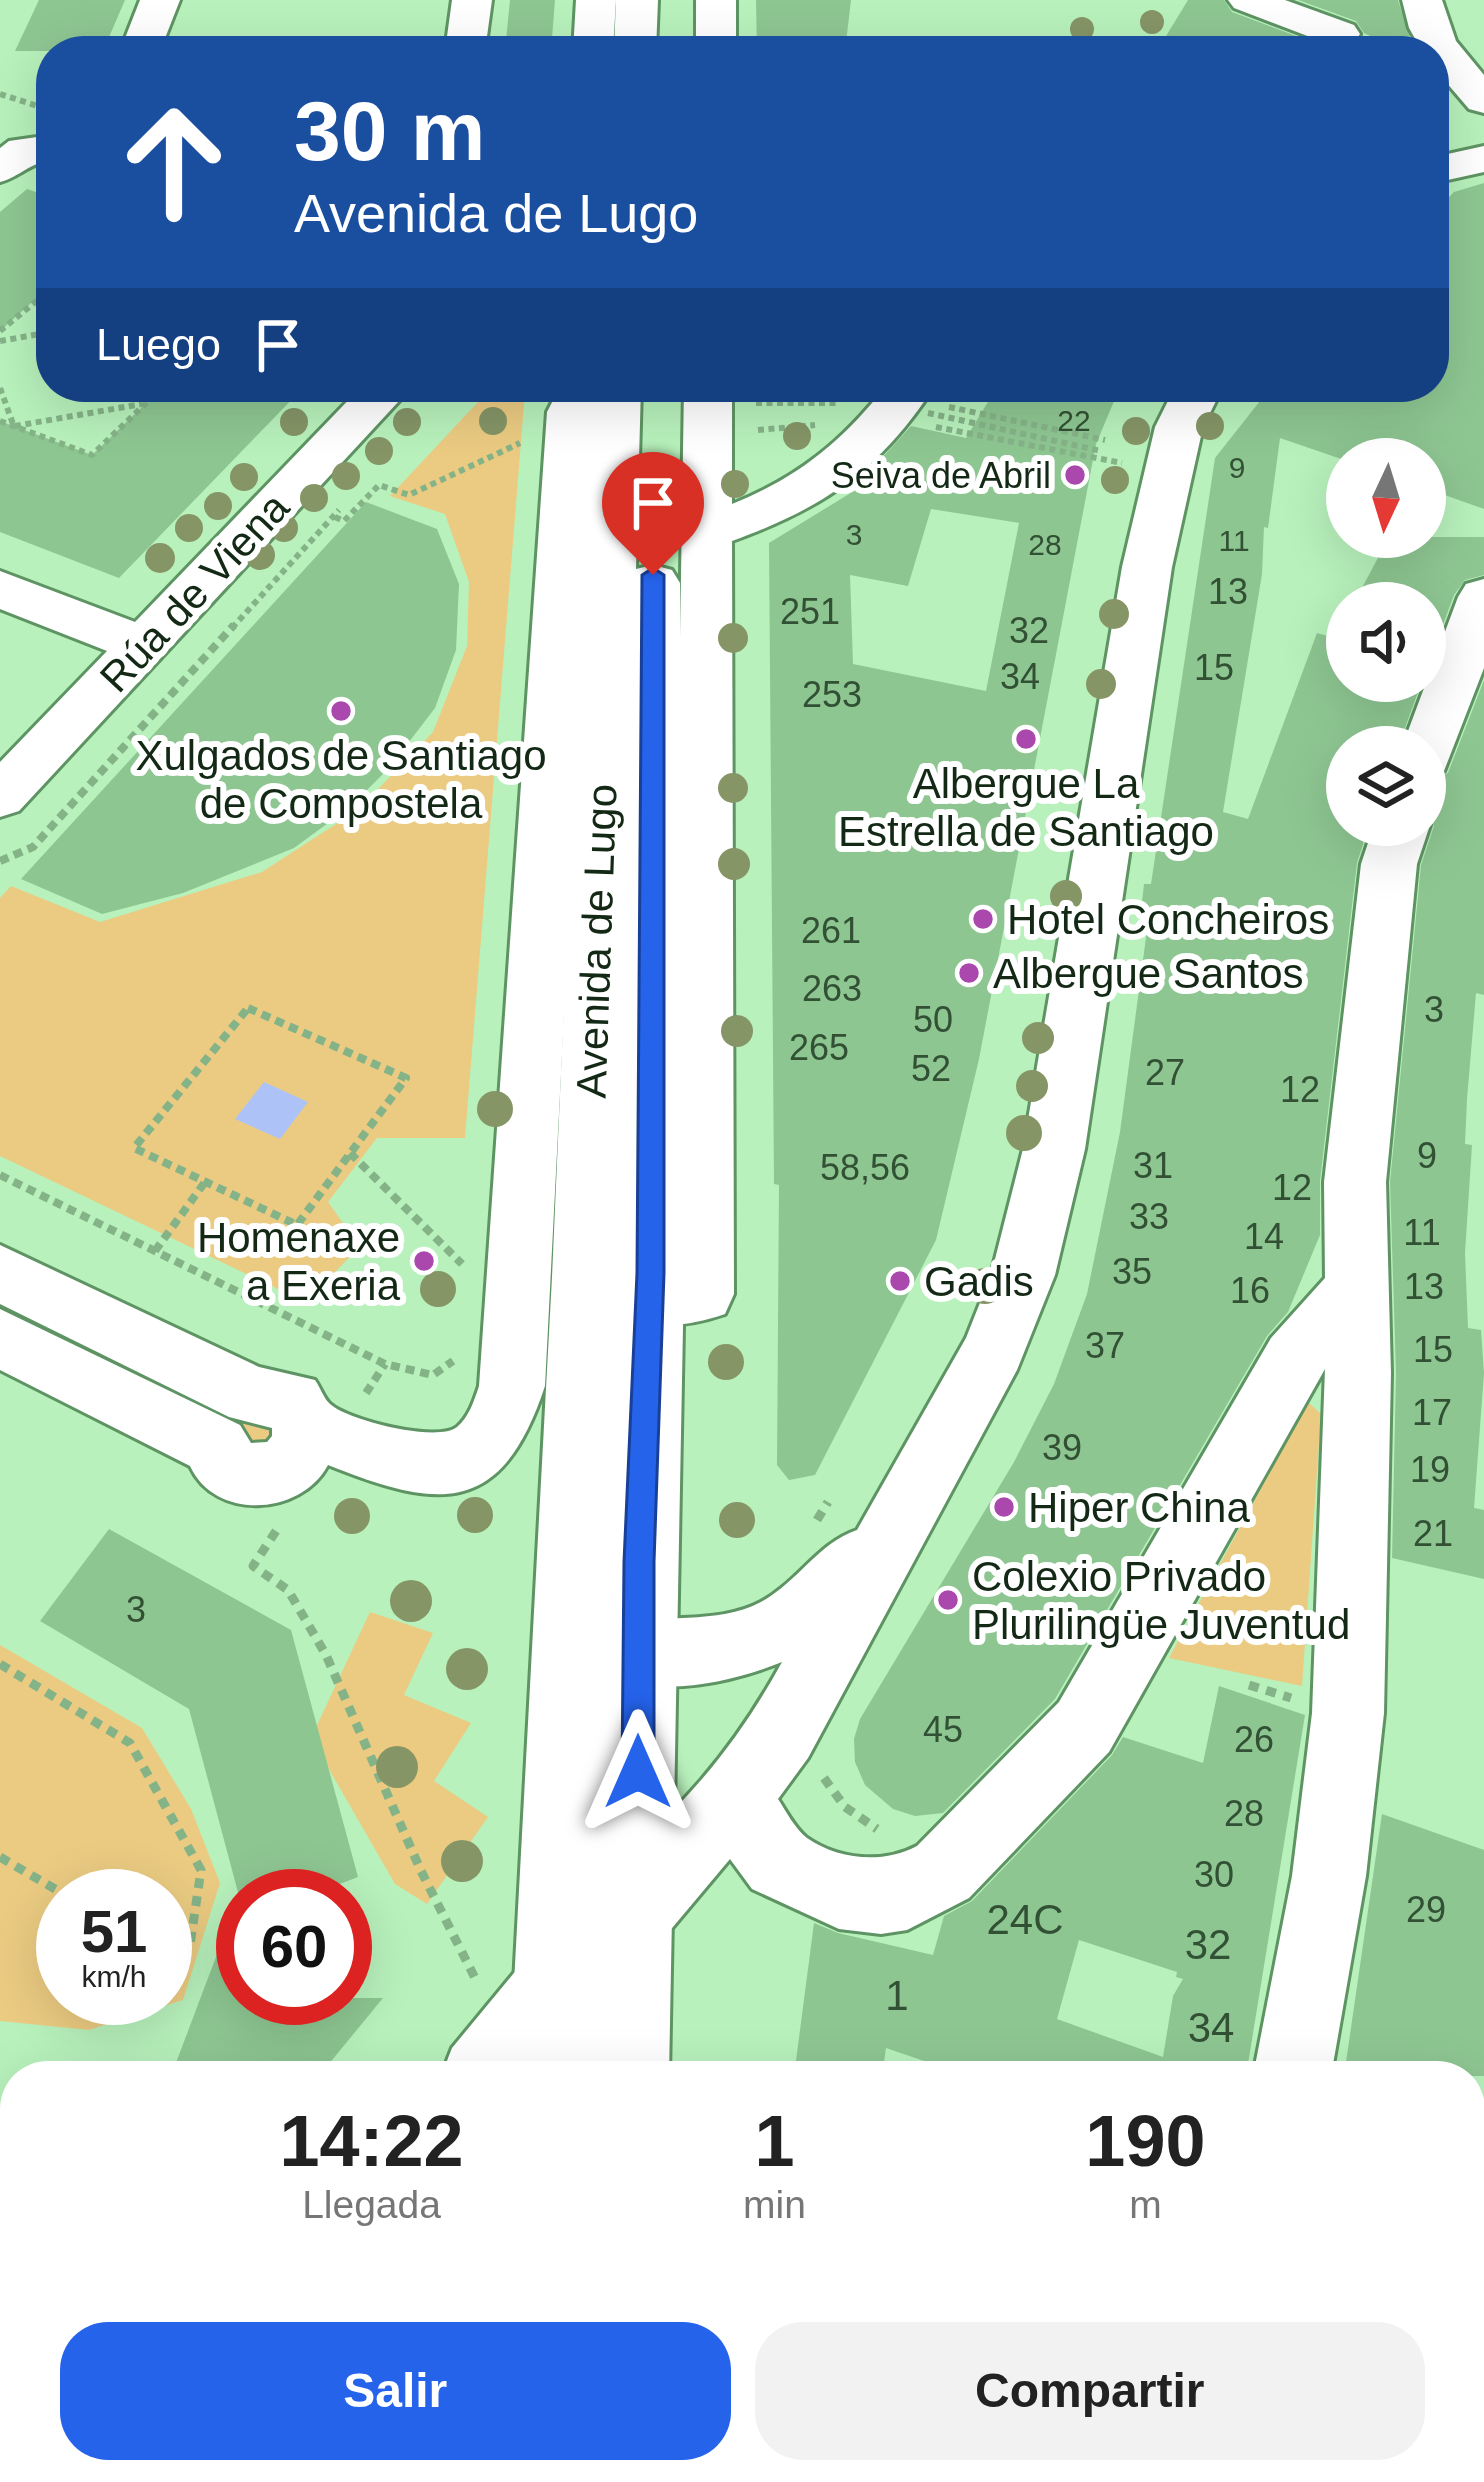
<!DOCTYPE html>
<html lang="es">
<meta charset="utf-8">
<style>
:root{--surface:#fff;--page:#f2f2f2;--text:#222;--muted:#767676;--accent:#2563eb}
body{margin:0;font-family:Arial,sans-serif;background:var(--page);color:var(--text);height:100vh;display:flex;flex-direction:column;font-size:45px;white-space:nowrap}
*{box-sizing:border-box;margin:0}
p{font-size:39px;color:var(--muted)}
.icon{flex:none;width:66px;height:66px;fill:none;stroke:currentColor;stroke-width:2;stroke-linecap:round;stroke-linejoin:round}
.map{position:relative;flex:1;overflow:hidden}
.sheet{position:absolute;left:0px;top:2061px;width:1485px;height:423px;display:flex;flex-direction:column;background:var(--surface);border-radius:48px 48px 0 0;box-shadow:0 12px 48px #0002}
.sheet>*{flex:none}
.banner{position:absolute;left:36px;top:36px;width:1413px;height:366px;border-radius:48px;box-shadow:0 12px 48px #0002;background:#1a4fa0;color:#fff;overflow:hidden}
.needle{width:78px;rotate:184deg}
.controls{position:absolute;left:1326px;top:438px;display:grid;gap:24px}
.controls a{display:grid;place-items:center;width:120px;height:120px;border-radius:50%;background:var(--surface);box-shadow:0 12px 48px #0002;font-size:60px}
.speed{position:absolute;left:36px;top:1869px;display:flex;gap:24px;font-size:60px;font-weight:700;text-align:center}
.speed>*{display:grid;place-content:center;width:156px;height:156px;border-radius:50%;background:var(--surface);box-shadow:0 12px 48px #0002;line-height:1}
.speed small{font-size:30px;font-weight:400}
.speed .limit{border:18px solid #d22;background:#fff;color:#111}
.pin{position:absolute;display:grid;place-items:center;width:102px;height:102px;color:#fff;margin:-123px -51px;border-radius:50% 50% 50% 0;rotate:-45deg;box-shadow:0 0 12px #0007}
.pin .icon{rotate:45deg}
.me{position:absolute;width:132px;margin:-66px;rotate:0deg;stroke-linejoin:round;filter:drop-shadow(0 0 9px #0008)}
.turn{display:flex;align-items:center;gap:42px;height:252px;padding:0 60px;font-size:54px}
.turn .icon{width:156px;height:156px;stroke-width:2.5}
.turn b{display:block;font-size:84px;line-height:102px}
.then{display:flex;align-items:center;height:114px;padding:0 60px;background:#0003;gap:24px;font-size:45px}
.eta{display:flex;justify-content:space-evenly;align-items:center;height:204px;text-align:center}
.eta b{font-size:72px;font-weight:600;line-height:84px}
.primary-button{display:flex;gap:24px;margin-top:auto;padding:24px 60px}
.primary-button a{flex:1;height:138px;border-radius:48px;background:var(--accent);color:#fff;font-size:48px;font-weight:600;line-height:138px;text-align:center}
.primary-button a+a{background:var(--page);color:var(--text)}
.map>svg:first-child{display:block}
.green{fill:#ebcb82;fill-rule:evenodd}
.water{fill:#adc3f7}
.building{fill:#8ec692;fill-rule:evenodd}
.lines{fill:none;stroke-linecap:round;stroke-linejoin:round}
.minor-casing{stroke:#5e9463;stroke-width:6}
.primary-casing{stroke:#5e9463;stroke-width:6}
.path-far2{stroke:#85b388;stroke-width:6;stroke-dasharray:6 4.5;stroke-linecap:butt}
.path-far1{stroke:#85b388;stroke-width:8;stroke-dasharray:9 6;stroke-linecap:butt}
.path{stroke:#85b388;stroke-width:9;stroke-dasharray:10 8;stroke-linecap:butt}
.minor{fill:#fff;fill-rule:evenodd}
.primary{fill:#fff;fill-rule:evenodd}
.path-bridge{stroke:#85b388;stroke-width:6;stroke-dasharray:6 4.5;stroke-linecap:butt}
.tree{fill:#859566}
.route{fill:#2563eb;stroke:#184099;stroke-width:3}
.poi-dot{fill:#ab48ae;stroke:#fff;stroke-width:4.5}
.labels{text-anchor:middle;stroke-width:12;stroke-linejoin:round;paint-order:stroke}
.far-number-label{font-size:30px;fill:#325034}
.far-poi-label{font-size:36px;fill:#132915;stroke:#fff;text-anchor:end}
.number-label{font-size:36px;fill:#325034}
.street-label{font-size:42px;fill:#132915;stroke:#fff}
.poi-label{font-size:42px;fill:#132915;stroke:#fff;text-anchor:start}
.near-number-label{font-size:42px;fill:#325034}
</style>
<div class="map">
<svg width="1484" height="2482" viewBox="0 0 1484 2482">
<rect width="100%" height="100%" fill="#b8f1bc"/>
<g class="green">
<path d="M492,387l33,5 -60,746h-88l-49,64 32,45 -55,55 -305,-146v-258l11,-12 89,36 162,-50 97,-63 74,-77 34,-86 2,-64 -24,-68 -55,-18z"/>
<path d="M0,1291l293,146 -15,22 -278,-140z"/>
<path d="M1308,1402l13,12 -19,272 -133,-28z"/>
<path d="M370,1612l63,21 -29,62 67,28 -37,58 54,36 -61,87 -32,-20 -84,-146z"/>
<path d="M0,1645l142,83 49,81 29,74 -37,117 -94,30 -89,-9zM165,1896v102h-102v-102z"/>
</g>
<path class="water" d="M264,1082l44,20 -28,37 -45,-20z"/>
<g class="building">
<path d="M39,0h86l-22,51h-88z"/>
<path d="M510,0h45l-4,51h-46z"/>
<path d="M756,0h95l-6,51h-88z"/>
<path d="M1188,0h36l8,12 72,27 2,12h-149z"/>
<path d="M1298,0h100l14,43 -31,-2 -17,-8 -8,-12z"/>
<path d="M1484,183v326l-59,-21v-29l-78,2 -67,-23 -12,90 -4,-1 -2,47 -39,238 25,7 69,-186 18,5 12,-23v66h75l-24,66h-51v78h22l-12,38 -37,318v54l-32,77 -21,24 -212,363 -112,114 -28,3 -22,-7 -28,-24 -10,-23 -1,-23 6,-20 154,-257 40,-78 33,-90 33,-162 27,-202 -8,-1 5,-45h7l64,-426 56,-71h163v-175l20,-20z"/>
<path d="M27,189l24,8v88l-51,46v-119z"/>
<path d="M163,387h141l-185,191 -119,-46v-111l92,34z"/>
<path d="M997,387h123l-24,57 -117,615 -43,181 -121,235 -26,5 -12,-15 2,-280 -5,-1 -5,-641 80,-49 62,-68 55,12zM931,509l88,14 -33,168 -133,-27 -3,-89 58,11z"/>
<path d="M366,502l71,27 22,55 -3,66 -21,58 -46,60 -39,39 -56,41 -111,45 -81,21 -81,-35z"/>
<path d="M1389,537h95v38l-19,5 -11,15 -29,78v-70h-71z"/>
<path d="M1484,680v315l-8,-2 -9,106 -2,45 7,1 -7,108 3,75 13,2 3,43 -10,135 10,2v69l-92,-21 4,-185 -6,-191 31,-317 13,-39 -9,-13v-32l23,-8z"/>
<path d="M109,1529l182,101 67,247 -50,19h-65v102h140l-64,78h-148l68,-180 -50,-187 -149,-88z"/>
<path d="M1219,1686l86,29 -59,361h-278l-82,-28 -4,28h-88l20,-153 24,10 95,22 11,-39 28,-15 140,-146 11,-18 80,26zM1079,1940l98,32 -1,5 7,2 -10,17 -10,61 -106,-38z"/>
<path d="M1382,1814l102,36v226h-140z"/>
</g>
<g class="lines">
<defs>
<g id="minor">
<path d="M140,0h40l-20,51h-40z"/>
<path d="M452,0h40l-7,51h-40z"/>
<path d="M576,0h40l-3,51h-40z"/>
<rect x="696" y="0" width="40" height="51"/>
<path d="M1228,0h57l69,25 6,9 -6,9h-28l-92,-35z"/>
<path d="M1402,0h40l14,41 28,34v38l-15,-4 -35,-41v-17h-12l-13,-23z"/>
<path d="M51,135v26c-21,1 -31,16 -51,21v-34l9,-7z"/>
<path d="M1484,146v26l-50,11v-26z"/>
<path d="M361,387h51l-393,424 -19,6v-55l107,-111 -107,-42v-38l135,51z"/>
<path d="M560,387h48l-13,25 -50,974c-43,129 -103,125 -217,79 -27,51 -113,56 -138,1l-190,-96v-61l240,116 11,18 16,-1 5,-6v-8l-43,-11 -229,-113v-59l259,122 56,13c5,7 9,19 15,24 17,16 107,39 127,23 12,-10 17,-26 22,-41l68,-974z"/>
<path d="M684,387h48v117c65,-26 110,-62 153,-117h49c-54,83 -111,121 -202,154l2,753 -9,20c-32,11 -65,16 -98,5l-9,-20 9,-20 43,-10z"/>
<path d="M1175,387h48l-20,40 -31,140 -87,582 -30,126 -38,95 -209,388 -30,41c8,12 17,30 29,39 32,22 76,26 110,8l142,-144 212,-364 54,-60 -1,-96 37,-318 13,-39h51v-8l5,8 -13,39 -31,318 5,191 -7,340 -18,163 -35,200h-78l39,-200 20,-163 13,-344 -216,383 -140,146 -62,32 -26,4 -42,-5 -87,-40 -22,-30 -68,81 -27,11 -27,-11 -11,-27c21,-51 69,-92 105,-134 31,-36 57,-75 80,-117 -50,20 -117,35 -168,15l-10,-24 10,-24c46,-18 103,-3 147,-27 37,-20 57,-59 96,-72l109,-192 25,-63 32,-126 99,-582 33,-140z"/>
<path d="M1484,579v89l-40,103 -19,6v-30h-23l56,-150 8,-13z"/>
<path d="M555,1945l27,11 11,27 -11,27 -52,66h-89l11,-28 76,-92z"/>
<path d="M102,2469h98l-5,13h-98z"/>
<path d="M1106,2469h86l-5,13h-86z"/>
</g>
<g id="primary">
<path d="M616,0h42l-2,51h-42z"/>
<path d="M591,387h50l-5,182 17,-4 19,5 8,13 4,690 -15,803h-160l43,-799z"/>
<path d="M403,2469h91l-5,13h-91z"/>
<path d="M502,2469h90l-5,13h-90z"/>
</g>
</defs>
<use href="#minor" class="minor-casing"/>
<use href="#primary" class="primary-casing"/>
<g class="path-far2">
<path d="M0,94l44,14"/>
<path d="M0,331l51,-42"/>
<path d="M0,341l51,-9"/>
<path d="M0,388l13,36"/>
<path d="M756,403h81"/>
<path d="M949,407l156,33"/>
<path d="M0,421l92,34 71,-68"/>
<path d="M15,426l127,-22"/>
<path d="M936,427l186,36"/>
<path d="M758,430l57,-5"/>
<path d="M335,517l9,4 35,-36 30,10 111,-52"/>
<path d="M232,628l107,-118"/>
</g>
<g class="path-far1">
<path d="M0,861l33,-14 201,-222"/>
<path d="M248,1008l158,70 -109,147 -163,-77z"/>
<path d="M350,1153l112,111"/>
<path d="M0,1175l385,189 48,11 20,-14"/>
<path d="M155,1251l50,-69"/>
<path d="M366,1393l19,-29"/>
</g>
<g class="path">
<path d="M817,1520l11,-18"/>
<path d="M276,1531l-23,35 35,24 38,65 95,216 55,109"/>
<path d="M0,1664l130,79 71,127 -11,75 -13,16 -12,-7"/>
<path d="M1249,1685l42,13"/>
<path d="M824,1778l21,29 32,22"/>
<path d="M0,1857l67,39"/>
<path d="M364,2482l8,-13"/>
</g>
<use href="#minor" class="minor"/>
<use href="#primary" class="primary"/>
<path class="path-bridge" d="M928,413l173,38"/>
</g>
<g class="tree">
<circle cx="1152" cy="22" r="12"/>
<circle cx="1082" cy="29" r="12"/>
<circle cx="493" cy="421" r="14"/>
<circle cx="294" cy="422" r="14"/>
<circle cx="407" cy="422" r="14"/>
<circle cx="1210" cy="426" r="14"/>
<circle cx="1136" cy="431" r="14"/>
<circle cx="797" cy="436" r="14"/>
<circle cx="379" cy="451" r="14"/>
<circle cx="346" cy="476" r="14"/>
<circle cx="244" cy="477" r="14"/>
<circle cx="1115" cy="480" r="14"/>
<circle cx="735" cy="484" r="14"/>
<circle cx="314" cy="498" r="14"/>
<circle cx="218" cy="506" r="14"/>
<circle cx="189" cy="528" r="14"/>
<circle cx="284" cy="528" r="14"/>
<circle cx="260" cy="555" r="15"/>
<circle cx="160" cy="558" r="15"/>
<circle cx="1114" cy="614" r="15"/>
<circle cx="733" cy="638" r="15"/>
<circle cx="1101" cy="684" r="15"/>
<circle cx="733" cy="788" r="15"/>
<circle cx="734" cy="864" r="16"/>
<circle cx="1066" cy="896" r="16"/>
<circle cx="737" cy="1031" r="16"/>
<circle cx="1038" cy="1038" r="16"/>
<circle cx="1032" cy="1086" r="16"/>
<circle cx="495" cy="1109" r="18"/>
<circle cx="1024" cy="1133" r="18"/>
<circle cx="985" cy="1286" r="18"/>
<circle cx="438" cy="1289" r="18"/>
<circle cx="726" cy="1362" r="18"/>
<circle cx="475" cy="1515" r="18"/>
<circle cx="352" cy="1516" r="18"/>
<circle cx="737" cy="1520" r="18"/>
<circle cx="411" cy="1601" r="21"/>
<circle cx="467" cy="1669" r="21"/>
<circle cx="397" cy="1767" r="21"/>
<circle cx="462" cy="1861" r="21"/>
</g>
<path class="route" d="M653,568l11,7v698l-10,289v210l-5,11 -11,5 -11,-5 -5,-11 2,-210 13,-289 5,-698z"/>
<g class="poi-dot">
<circle cx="1075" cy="475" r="12"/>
<circle cx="341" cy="711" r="12"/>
<circle cx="1026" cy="739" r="12"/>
<circle cx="983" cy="919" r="12"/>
<circle cx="969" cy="973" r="12"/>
<circle cx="424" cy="1261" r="12"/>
<circle cx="900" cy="1281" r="12"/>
<circle cx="1004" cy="1507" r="12"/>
<circle cx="948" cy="1600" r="12"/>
</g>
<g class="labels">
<g class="far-number-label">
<text x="1074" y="431">22</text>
<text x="1237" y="478">9</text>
<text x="854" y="545">3</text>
<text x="1234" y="551">11</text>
<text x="1045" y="555">28</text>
</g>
<g class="far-poi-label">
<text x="1051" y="488">Seiva de Abril</text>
</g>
<g class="number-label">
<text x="1228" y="604">13</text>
<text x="810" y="624">251</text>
<text x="1029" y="643">32</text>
<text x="1214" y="680">15</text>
<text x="1020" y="689">34</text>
<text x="832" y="707">253</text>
<text x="831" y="943">261</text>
<text x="832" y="1001">263</text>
<text x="1434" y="1022">3</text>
<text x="933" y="1032">50</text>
<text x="819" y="1060">265</text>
<text x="931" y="1081">52</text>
<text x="1165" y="1085">27</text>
<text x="1300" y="1102">12</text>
<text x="1427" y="1168">9</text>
<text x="1153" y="1178">31</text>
<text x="865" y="1180">58,56</text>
<text x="1292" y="1200">12</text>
<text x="1149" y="1229">33</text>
<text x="1422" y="1245">11</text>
<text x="1264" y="1249">14</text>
<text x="1132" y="1284">35</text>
<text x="1424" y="1299">13</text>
<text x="1250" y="1303">16</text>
<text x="1105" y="1358">37</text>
<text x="1433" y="1362">15</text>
<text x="1432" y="1425">17</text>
<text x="1062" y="1460">39</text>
<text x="1430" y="1482">19</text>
<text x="1433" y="1546">21</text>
<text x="136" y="1622">3</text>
<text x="943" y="1742">45</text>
<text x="1254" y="1752">26</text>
<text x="1244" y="1826">28</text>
<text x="1214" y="1887">30</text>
<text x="1426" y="1922">29</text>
</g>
<g class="street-label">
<text transform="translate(194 592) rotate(-47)" y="15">Rúa de Viena</text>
<text transform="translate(596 941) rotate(-88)" y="15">Avenida de Lugo</text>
</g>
<g class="poi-label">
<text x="341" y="770" text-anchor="middle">Xulgados de Santiago<tspan x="341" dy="48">de Compostela</tspan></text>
<text x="1026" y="798" text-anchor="middle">Albergue La<tspan x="1026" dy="48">Estrella de Santiago</tspan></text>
<text x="1007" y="934">Hotel Concheiros</text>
<text x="993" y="988">Albergue Santos</text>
<text x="400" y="1252" text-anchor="end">Homenaxe<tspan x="400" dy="48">a Exeria</tspan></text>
<text x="924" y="1296">Gadis</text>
<text x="1028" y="1522">Hiper China</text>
<text x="972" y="1591">Colexio Privado<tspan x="972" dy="48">Plurilingüe Juventud</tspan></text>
</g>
<g class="near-number-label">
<text x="1025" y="1934">24C</text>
<text x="1208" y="1959">32</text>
<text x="897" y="2010">1</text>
<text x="1211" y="2042">34</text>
</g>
</g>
</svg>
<div class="controls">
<a><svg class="needle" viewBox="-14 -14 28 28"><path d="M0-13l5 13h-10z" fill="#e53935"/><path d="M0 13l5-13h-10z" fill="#767676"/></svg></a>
<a><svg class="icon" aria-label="sound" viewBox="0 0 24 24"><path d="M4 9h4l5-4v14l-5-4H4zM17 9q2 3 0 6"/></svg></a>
<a><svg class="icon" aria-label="layers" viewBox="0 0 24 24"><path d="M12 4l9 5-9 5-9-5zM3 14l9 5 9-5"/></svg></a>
</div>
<div class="speed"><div>51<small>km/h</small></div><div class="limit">60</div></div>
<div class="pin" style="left:653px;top:575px;background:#d93025"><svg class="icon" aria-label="arrive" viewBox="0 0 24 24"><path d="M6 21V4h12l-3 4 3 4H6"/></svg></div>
<svg class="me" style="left:638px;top:1772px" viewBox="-20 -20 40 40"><path d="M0-17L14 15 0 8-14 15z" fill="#2563eb" stroke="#fff" stroke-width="4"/></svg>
<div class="banner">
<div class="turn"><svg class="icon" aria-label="ahead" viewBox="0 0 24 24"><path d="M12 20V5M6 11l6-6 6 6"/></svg><div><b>30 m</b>Avenida de Lugo</div></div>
<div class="then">Luego<svg class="icon" aria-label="arrive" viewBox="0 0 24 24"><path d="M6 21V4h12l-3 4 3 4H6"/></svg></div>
</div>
<section class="sheet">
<div class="eta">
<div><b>14:22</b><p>Llegada</p></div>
<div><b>1</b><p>min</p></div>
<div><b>190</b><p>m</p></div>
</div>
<div class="primary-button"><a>Salir</a><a>Compartir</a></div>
</section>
</div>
